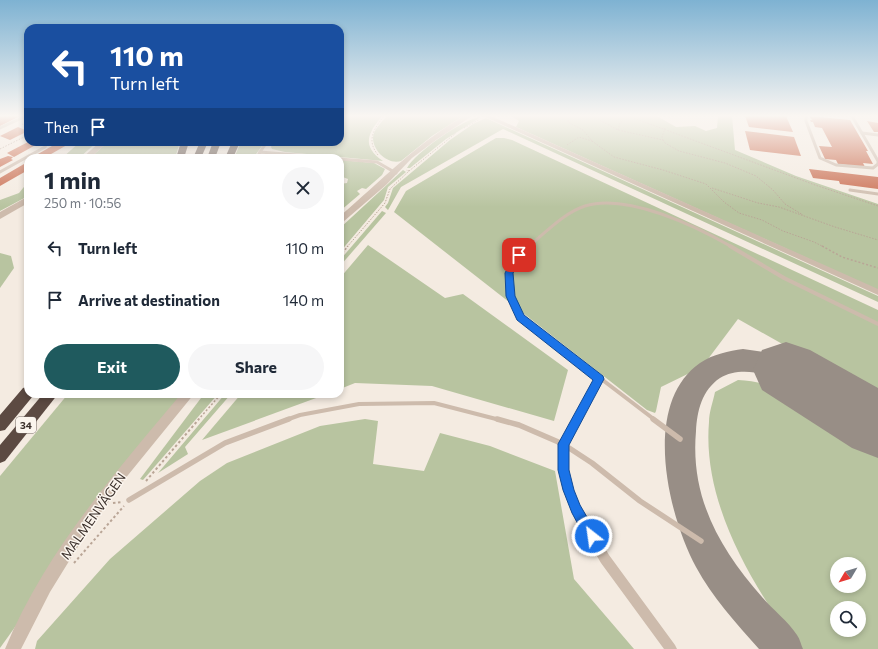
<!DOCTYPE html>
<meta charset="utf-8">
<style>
:root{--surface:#fff;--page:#f6f6f7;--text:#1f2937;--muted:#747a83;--accent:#1f5a5e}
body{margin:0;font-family:Commissioner,sans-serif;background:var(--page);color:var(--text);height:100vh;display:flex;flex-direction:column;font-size:15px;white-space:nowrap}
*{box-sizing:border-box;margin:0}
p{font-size:13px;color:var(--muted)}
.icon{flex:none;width:22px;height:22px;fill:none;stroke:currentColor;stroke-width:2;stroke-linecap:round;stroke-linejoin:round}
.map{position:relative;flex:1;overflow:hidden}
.panel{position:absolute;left:24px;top:154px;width:320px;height:244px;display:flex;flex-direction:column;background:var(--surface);border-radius:12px;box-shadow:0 2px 6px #0003}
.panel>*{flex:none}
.guide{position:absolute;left:24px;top:24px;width:320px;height:122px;border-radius:12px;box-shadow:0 2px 6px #0003;background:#1a4fa0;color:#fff;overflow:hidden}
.needle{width:26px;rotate:232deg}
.buttons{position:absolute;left:830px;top:557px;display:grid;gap:8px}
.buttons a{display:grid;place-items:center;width:36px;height:36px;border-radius:50%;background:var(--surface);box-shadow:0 2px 6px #0003;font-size:20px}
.pin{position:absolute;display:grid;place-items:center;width:34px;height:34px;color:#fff;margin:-17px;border-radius:8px;box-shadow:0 2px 6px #0006}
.me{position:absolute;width:44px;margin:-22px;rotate:330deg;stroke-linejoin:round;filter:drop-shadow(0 0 3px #0008)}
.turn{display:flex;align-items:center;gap:14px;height:84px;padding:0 20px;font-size:18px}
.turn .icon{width:52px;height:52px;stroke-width:2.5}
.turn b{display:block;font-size:28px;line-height:34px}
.then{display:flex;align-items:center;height:38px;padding:0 20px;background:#0003;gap:8px;font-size:15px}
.round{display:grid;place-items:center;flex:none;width:42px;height:42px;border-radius:21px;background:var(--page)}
.overview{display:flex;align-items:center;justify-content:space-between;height:68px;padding:0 20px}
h1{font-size:24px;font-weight:700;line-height:30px}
.button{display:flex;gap:8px;margin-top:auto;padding:8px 20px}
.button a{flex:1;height:46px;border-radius:24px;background:var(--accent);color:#fff;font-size:16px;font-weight:700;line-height:46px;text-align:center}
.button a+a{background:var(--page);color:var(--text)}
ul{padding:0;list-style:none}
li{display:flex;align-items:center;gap:12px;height:52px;padding:0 20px}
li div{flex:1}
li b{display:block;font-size:15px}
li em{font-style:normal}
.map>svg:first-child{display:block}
.green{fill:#b8c4a0;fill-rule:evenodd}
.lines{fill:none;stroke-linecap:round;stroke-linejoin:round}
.taxiway{fill:#988e86;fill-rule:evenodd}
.runway{fill:#988e86;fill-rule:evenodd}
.building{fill:#c8694b}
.path-far2{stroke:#b9a596;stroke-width:1;stroke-dasharray:1.5 1.5;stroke-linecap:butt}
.path-far1{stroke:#b9a596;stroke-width:1.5;stroke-dasharray:2 2;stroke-linecap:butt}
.path{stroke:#b9a596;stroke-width:2;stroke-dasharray:2.5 2.5;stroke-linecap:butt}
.service-far2{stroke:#cdbbac;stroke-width:3}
.service-far1{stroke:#cdbbac;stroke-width:4}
.service{stroke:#cdbbac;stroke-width:5.5}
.minor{fill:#cdbbac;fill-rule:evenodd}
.tertiary{fill:#cdbbac;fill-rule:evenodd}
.motorway{fill:#5c4a42;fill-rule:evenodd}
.route{fill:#1a73e8;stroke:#114b97}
.labels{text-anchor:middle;stroke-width:3;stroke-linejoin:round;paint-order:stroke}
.shield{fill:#fbf5ee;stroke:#756b66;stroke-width:1}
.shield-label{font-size:10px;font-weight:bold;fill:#3b302b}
.near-street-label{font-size:13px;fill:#3b302b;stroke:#fbf5ee}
</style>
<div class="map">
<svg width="878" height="649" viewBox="0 0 878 649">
<rect width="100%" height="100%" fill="#f4ebe1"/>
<g class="green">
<path d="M340,116h42c-14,17 -21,30 1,45l-98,-9 -13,-3 -1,-2 2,-5h67z"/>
<path d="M387,116h76l-31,20 -31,25c-13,4 -28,-10 -28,-23 0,-8 9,-16 14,-22z"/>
<path d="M512,116h145l19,11 19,-1 11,5 11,-3 1,-12h14l3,34 61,26 82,28v86l-362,-163 3,-6z"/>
<path d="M481,117l-35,22 -36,29h-3c8,-15 57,-50 74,-51z"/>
<path d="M486,118l392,178v6l-375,-173 -102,58 -13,23 -3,-3 3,-4 5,-15 57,-48 23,-16z"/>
<path d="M496,138h8l8,2 366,170v88l-140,-79 -36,48 -41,20 -5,24 -1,2 -8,-3 -253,-198 12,-21z"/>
<path d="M80,142h17l-18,16h-17z"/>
<path d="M108,142h72l-5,16h-85z"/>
<path d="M241,142h24l-12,16h-19z"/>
<path d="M340,160l34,3 11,6 -3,6 -16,14 -4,-1 -5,3 3,3 -20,17v-27l7,-1 1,-4 -8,-3z"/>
<path d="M403,170l3,2 -18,15 -4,13 -44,52v-24z"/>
<path d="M28,182v14l-28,15v-11l19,-7z"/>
<path d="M382,211l4,2 -46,53v-6z"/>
<path d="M368,245l77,53 18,-4 105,76 -14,51 -122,-35 -77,-3 -15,6v-111z"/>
<path d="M0,253l11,3 3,12 -14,20z"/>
<path d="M738,380c13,1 24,2 36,8l104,64v197h-78c-47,-61 -98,-146 -91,-227 0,-10 4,-20 6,-30zM837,564h22v22h-22zM837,608h22v22h-22z"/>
<path d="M68,394h114l-182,254v-172z"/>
<path d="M204,394h14l-75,86 -3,-1z"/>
<path d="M225,394h6l-46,53 3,7 -30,19z"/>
<path d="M241,394h86l-125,46z"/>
<path d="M365,419l13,2 -5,43 51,7 16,-38 50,13 65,25 19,108 60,70h-599l2,-8 73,-82 90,-78 27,-18 93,-37z"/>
</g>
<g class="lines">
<path class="taxiway" d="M743,349l21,3 31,10 4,8 -4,8c-2,1 -5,3 -8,3 -5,1 -12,-3 -17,-5 -15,-5 -36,-7 -50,2 -18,12 -23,33 -24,53 -6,67 24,118 66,166 11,13 26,24 35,38 3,4 4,10 6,14h-44c-23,-26 -47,-52 -63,-82 -28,-52 -55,-163 4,-204 13,-9 29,-12 43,-14z"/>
<path class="runway" d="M786,342l24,8 68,38v70l-26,-10 -90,-58 -9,-20 9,-20z"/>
</g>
<g class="building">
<path d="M2,116h18l-20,10v-9z"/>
<path d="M745,116h41l7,16 -44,-5z"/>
<path d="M809,116l41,4 18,31h-2l7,13 -10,-1 2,4 -27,-3 -2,-4 -11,-1 -6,-13 13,1 -10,-19 -7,-1 -2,-5h-2l-1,-2h2z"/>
<path d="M867,121l11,2v9h-4z"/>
<path d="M18,127l10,4 -18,9 -10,-4z"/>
<path d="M745,131l49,6 7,19 -51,-6z"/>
<path d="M28,142h13l-27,15 -7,-4z"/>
<path d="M59,142l8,3 -23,13h-13z"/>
<path d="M8,156l5,1 -2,2 2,1 -13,7v-8z"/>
<path d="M24,164l4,1v5l-28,16v-8z"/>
<path d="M809,169l69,8v12l-38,-5 -1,-3 -26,-3z"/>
</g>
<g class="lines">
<g class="path-far2">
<path d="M572,116l-4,3v3l15,8 9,11 22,16 49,13 43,14 18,18 15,11 23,7 21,11 31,11 10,5"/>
<path d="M592,116l26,14 45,10 -1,-3 3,-9"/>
<path d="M628,116l187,69 63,21"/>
<path d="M669,118l1,-2"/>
<path d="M22,124l6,2"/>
<path d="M464,128l16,-9"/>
<path d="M618,130l2,-7 8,-7"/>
<path d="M663,140l2,3 14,8 46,12 31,13 17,14 12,14 18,11"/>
<path d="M567,145l12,-8 13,4"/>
<path d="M0,149l28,-14"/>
<path d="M378,155c-12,-15 -4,-26 6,-39"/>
<path d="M409,171l47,-38"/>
<path d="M712,188l46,15 21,4 56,20 43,13"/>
<path d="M347,247l38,-44 5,-14 19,-18 -3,-1"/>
</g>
<g class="path-far1">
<path d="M822,246l20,11 36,11"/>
<path d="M340,256l8,-10"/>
<path d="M198,420l23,-26"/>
</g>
<g class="path">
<path d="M146,481l53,-62"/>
<path d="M113,503l10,-1"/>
<path d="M74,563l50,-57"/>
</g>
<g class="service-far2">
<path d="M806,116v5l14,37 16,7 37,3 5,-4v-3l-26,-45"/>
<path d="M0,128l26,-12"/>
<path d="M862,133l16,2"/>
<path d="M260,152l7,-10"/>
<path d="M257,158l3,-6 73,6"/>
<path d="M340,159l37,3 19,11"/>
<path d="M0,172l45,-25 2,-5"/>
<path d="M850,190l28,4"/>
<path d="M528,247c16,-13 37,-35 57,-41 42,-13 111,20 147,41"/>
</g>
<g class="service-far1">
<path d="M530,246c-28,23 -23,41 -10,71l135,103"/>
<path d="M730,246l54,32 94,46"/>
<path d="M286,420l14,-5 59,-11 75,-1 66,17"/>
<path d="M576,420l23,-41"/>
</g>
<g class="service">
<path d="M497,419l22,6 44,19 29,19 48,38 61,40"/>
<path d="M653,419l27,20"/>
<path d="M563,444l14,-25"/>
<path d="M129,500l96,-57 64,-24"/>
</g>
<g class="minor">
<path d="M483,116h8l387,173v6z"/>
<path d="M563,439l3,2 2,3 1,26 4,20 7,15 29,50 66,90 2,4h-13l-63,-86 -29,-50 -9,-23 -4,-20 -1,-26 2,-3z"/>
</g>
<g class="tertiary">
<path d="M464,116h8l-36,24 -24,18 -26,27 -43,37 -3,1v-7c41,-35 77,-73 124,-100z"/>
<path d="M100,142h8l-18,16h-8z"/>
<path d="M25,198h3v5l-28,16v-7z"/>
<path d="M181,394h13l-70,86 -37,52 -37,60 -29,57h-16c40,-97 110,-176 176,-255z"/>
</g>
<g class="motorway">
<path d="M181,142h8l-5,16h-8z"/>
<path d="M200,142h8l-7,16h-8z"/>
<path d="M213,142h8l-6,16h-8z"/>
<path d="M232,142h8l-7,16h-8z"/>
<path d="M28,386v8h6l-1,2 -28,34 -5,1v-16l23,-27z"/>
<path d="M43,394h15l-53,67 -5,2v-18z"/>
</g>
</g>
<linearGradient id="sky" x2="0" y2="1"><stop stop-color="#7eb2d2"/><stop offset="0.56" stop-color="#faf6f2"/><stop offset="1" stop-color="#faf6f2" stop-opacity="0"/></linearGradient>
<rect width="878" height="207" fill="url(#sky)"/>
<path class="route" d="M519,252l4,3 -10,18 2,23 9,19 79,61 1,3 -35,66v25l5,20 6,15 18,31 -2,5 -4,1 -5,-1 -15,-28 -9,-23 -5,-20v-26l35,-64 -76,-60 -11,-24 -1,-23 11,-20z"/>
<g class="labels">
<rect class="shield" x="16" y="417" width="20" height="16" rx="3"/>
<g class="shield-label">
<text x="26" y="429">34</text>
</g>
<g class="near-street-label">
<text transform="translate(93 516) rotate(-55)" y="5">MALMENVÄGEN</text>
</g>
</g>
</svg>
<div class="buttons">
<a><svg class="needle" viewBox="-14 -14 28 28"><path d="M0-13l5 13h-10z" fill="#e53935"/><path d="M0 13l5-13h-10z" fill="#747a83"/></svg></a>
<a><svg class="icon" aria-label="search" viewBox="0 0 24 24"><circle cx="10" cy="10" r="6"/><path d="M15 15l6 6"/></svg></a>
</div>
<div class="pin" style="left:519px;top:255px;background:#d93025"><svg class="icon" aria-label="arrive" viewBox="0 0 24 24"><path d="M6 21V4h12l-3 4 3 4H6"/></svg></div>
<svg class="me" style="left:592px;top:536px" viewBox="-20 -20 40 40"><circle r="17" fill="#1a73e8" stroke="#fff" stroke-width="3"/><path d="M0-11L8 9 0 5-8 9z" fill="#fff"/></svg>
<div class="guide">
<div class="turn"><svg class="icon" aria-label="left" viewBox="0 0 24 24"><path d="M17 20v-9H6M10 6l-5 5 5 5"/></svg><div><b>110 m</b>Turn left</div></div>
<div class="then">Then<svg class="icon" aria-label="arrive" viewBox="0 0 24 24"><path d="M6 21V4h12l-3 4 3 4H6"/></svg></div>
</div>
<section class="panel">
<div class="overview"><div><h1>1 min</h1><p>250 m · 10:56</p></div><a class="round"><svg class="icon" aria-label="close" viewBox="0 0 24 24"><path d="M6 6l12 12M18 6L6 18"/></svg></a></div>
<ul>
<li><svg class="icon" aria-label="left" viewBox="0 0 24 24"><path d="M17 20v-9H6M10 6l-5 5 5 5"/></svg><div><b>Turn left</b></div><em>110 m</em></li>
<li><svg class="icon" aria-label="arrive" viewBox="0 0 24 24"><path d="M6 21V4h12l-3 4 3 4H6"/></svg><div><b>Arrive at destination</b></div><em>140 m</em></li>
</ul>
<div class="button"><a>Exit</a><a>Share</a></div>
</section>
</div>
